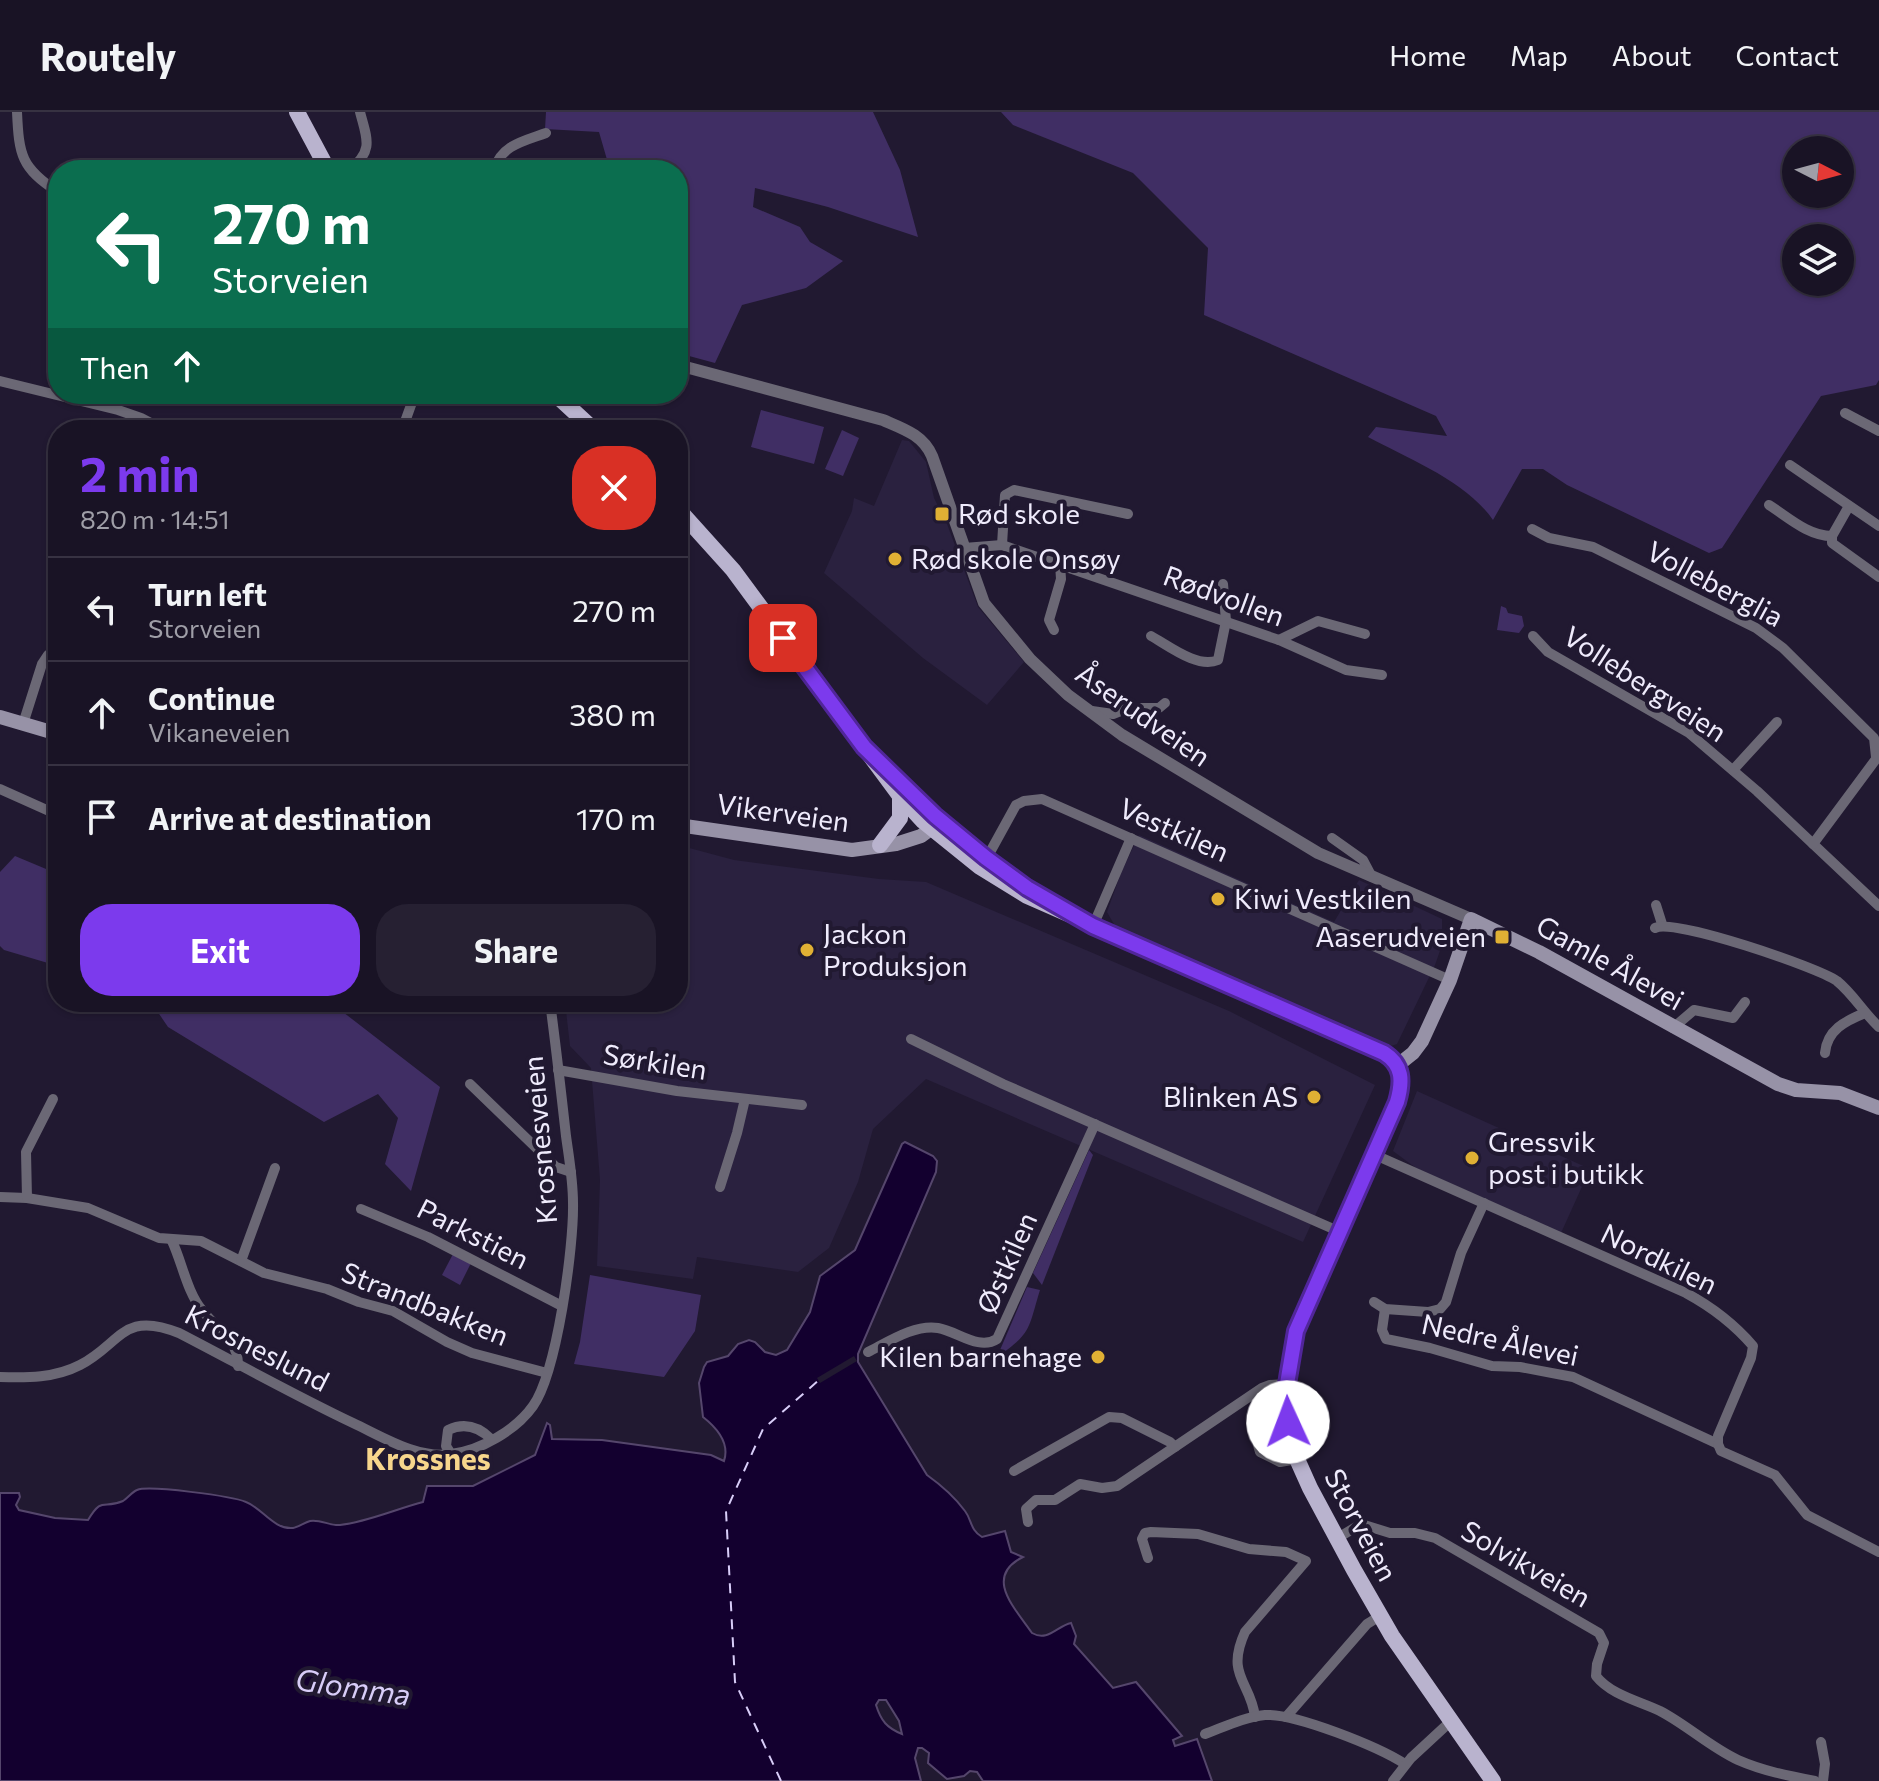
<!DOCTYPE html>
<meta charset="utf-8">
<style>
:root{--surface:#191325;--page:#262032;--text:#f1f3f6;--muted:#9f9ea7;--line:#373242;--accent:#7c3aed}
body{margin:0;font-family:Commissioner,sans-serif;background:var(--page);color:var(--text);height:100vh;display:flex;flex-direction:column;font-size:30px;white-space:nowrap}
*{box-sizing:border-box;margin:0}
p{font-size:26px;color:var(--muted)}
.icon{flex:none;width:44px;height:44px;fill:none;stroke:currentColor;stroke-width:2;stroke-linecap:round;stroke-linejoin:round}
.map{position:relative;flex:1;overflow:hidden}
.panel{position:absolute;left:48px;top:308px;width:640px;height:592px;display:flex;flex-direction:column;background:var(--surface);border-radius:32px;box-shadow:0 2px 6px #0004,0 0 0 2px var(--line)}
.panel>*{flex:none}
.hud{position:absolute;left:48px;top:48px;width:640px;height:244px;border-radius:32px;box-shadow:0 2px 6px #0004,0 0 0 2px var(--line);background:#0b6e4f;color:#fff;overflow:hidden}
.needle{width:52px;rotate:96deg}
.controls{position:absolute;left:1782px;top:24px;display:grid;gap:16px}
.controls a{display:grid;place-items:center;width:72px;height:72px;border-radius:50%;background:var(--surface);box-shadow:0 2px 6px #0004,0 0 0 2px var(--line);font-size:40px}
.pin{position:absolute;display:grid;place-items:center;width:68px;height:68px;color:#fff;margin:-34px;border-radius:16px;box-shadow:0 4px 12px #0006}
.me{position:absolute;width:88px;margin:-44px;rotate:358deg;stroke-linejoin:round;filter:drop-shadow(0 0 6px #0008)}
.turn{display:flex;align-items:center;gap:28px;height:168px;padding:0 32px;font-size:36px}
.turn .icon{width:104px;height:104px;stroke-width:2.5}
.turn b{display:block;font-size:56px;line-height:68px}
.then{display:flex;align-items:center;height:76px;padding:0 32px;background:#0003;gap:16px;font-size:30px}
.round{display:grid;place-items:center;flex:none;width:84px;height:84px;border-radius:32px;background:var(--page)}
.summary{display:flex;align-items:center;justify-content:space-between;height:136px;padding:0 32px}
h1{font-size:48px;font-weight:700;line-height:60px;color:var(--accent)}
.cta{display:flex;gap:16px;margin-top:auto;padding:16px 32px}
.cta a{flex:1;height:92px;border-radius:32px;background:var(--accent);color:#fff;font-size:32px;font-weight:700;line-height:92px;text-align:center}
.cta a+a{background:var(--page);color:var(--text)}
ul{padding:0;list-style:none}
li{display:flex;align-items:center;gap:24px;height:104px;padding:0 32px;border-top:2px solid var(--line)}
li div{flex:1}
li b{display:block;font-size:30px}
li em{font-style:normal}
header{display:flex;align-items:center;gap:48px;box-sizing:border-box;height:112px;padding:0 40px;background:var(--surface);border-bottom:2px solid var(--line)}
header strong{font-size:38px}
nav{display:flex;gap:44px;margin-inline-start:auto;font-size:28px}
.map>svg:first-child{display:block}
.built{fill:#2a213f}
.green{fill:#402e64;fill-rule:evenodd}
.water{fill:#13002f;stroke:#55466c;stroke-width:2;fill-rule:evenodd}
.pier{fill:#211931}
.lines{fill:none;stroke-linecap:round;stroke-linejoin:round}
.ferry{stroke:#d8cdf8;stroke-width:2;stroke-dasharray:10 8;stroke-linecap:butt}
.minor{stroke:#6b6875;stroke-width:10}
.tertiary{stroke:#6b6875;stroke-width:12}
.secondary{stroke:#9792a7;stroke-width:14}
.primary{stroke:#b9b3ce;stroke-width:16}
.route-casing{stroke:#51269a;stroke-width:20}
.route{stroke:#7c3aed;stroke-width:14}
.poi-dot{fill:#e0b034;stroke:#211931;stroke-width:3}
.labels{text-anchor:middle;stroke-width:8;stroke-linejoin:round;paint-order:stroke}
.poi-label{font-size:28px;fill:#efebfc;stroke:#211931;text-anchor:start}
.street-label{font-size:28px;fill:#efebfc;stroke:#211931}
.neighbourhood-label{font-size:30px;font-weight:bold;fill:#f7d68c;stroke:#211931}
.water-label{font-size:30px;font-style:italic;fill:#d8cdf8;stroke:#211931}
</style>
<header>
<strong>Routely</strong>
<nav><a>Home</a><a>Map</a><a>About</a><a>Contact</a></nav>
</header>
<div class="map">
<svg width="1879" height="1669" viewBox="0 0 1879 1669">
<rect width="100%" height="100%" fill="#211931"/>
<g class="built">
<path d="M902,328l7,1 17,21 8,36 13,26 31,83 46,55 -37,43 -64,-47 -99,-85 28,-62 2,-13 20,8z"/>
<path d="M1139,723l195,87 25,-42 83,39v26l-7,20 -38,79 -6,2 -276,-120 -8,-14 14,-39z"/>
<path d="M678,733l56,15 145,19 47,3 303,129 146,74 -72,157 -377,-163 -53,50 -15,53 -29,66 -31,24 -101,-15 -4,22 -96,-13 3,-86 -9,-112 -21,-22 -5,-44h113z"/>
<path d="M1417,979l173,78 -29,64 -145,-65 -23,-17z"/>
</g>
<g class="green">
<path d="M546,0h327l27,58 18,67 -90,-30 -73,-19 -2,19 47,20 10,15 33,19 -37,27 -64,17 -27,58 -37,-10v-183h-68l-11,-38 -54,-3z"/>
<path d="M1001,0h878v268l-3,5 -55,11 -99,152 -13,5 -142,-68 -24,-16h-21l-29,51c-27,-39 -84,-61 -125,-83l8,-10 71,9 -11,-20 -232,-101 4,-67 -75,-75 -120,-48zM1796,38h44v44h-44zM1796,126h44v44h-44z"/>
<path d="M761,298l63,17 -10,37 -63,-17z"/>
<path d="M842,318l17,8 -16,38 -18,-7z"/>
<path d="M1501,494l5,2 2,5 14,3 2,10 -5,7 -22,-3z"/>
<path d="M15,744l43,18v92l-54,-16 -4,-4v-74z"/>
<path d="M151,890h179l110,85 -29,104 -26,-27 13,-46 -20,-24 -54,28 -156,-95z"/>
<path d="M1089,1038l4,5 -51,130 -9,-12z"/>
<path d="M453,1142l18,9 -11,22 -18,-10z"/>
<path d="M590,1163l111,20 -6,36 -31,46 -90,-13 6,-22z"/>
<path d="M1027,1175l13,3c-12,39 -8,43 -43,67z"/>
</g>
<path class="water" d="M905,1030l28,14 4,5 -1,11 -78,182v8l69,113c14,10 27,21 38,36 7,9 5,19 17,26l23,-6 6,21 12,5c-40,20 -8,51 9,76 16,9 25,-7 39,-10l5,13 -2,8 39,44 23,-6 46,54 -9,4 2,6 22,-7 15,42h-229l-6,-9 -7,-1 -6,5 -17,3 -19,-16 1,-10 -7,-5h-4l-3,10 6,23h-921v-288h19l1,4 -4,8 3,5 36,8 33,2c15,-25 15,-10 35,-19 5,-3 9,-9 14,-11 12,-5 95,6 109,12 16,6 28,28 47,26 5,-1 11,-5 17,-7 10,-2 20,5 30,4 27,-3 56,-16 83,-23l4,-16h46l62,-31 12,-32 3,2 2,14 50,1 109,15 13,6c6,-18 -7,-33 -21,-44l-4,-34 5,-16 3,-5 21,-6 10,-12 11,-4 6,2 10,10 11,3 11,-5 23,-38 10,-36 35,-26 47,-106zM879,1588h7l13,21 3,13c-15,-6 -21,-13 -26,-29z"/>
<path class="pier" d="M854,1244l3,5 -37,22 -3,-5z"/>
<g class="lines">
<path class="ferry" d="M781,1669l-46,-99 -9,-171 37,-82 56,-49"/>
<g class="minor">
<path d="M17,0c2,43 4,56 41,80"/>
<path d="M350,58c24,-20 17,-31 10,-58"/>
<path d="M494,58c7,-25 30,-29 52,-37"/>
<path d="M0,269l118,29 23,8 23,12"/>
<path d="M1845,301l34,18"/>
<path d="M402,318l13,-36"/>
<path d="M1790,353l89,61"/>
<path d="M1769,393c19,12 39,31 63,31"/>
<path d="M1849,394l-17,30v7l47,34"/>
<path d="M1532,417l17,9 44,9 163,81 27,20 91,90 2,19"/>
<path d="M1002,433l3,-50 9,-5 114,24"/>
<path d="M964,436l38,-3 277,95 67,30 36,5"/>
<path d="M1054,518l-5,-10 12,-41 -1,-15"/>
<path d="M1151,524c18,10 47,33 67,24l8,-39 -3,-37"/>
<path d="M1533,524l15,16 141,81 68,58 122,115"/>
<path d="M1279,528l39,-19 47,13"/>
<path d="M1092,599l21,3 15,-6h31l6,-5"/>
<path d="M23,612l19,-60 6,-9 10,-2"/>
<path d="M1733,658l44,-48"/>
<path d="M0,677l58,26"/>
<path d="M1332,726l31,22 9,17"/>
<path d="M1813,732l66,-89"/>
<path d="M989,742l27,-49 8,-4 18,-2 408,181"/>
<path d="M1656,793l6,19"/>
<path d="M1093,814l38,-88"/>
<path d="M1655,816c19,-10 162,39 182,53 16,13 27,32 42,46"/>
<path d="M1673,916l21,-18 39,8 12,-16"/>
<path d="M911,927l92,45 335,147"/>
<path d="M1825,941c2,-23 20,-32 40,-40"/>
<path d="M558,958l119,21 125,14"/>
<path d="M470,972l86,83 15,5"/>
<path d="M1373,1042l313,139c24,13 49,32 67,53l-2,12 -33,78v8"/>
<path d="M720,1075l17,-54 8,-34"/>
<path d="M0,1085l27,1 61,10 71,30 42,3 63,32 63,16 32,13 34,9 54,31 25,11 75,20"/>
<path d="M27,1086l-1,-46 27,-53"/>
<path d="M361,1097l67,28 134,69"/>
<path d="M172,1129c10,21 15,51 30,69 14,19 37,30 36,56"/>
<path d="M241,1149l34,-93"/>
<path d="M1374,1190l11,7 43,3 12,-3 6,-7 15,-49 23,-50"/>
<path d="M1385,1197l-3,21 4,9 44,9 62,18 28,1 53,10 145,67"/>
<path d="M868,1240c20,-10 47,-28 70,-24 19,3 41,23 59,11l98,-215"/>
<path d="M0,1265c27,1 55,1 80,-12 41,-21 42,-55 99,-32 58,30 115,62 174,90 30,14 64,36 98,31"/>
<path d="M1288,1310c-16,3 -36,10 -28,30l20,10 17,-3"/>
<path d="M491,1327c-12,-12 -26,-17 -43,-9l-2,16 5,8c29,-3 65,-24 82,-48 24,-34 41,-160 40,-203 0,-23 -4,-45 -7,-67 -5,-45 -10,-89 -16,-134"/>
<path d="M1718,1332l3,7 54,24 32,40 72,37"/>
<path d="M1014,1359l95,-54 13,1 48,24 5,5"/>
<path d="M1028,1410l-2,-13 10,-9h19l25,-16 22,4 15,-2 145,-98 8,-3 17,-1"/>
<path d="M1336,1427l25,-15 29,9h25l20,5 164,95 5,10 -7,21 -1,12c15,19 43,25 64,35 27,14 50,36 78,49 25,11 51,16 77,21"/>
<path d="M1148,1446l-6,-19 3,-6 6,-1 47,2 51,15 37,3 20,9 -61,71c-20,44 6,50 10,85"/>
<path d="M1286,1605l81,-93 13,-8"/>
<path d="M1205,1622c19,-7 39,-17 60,-19 30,-2 114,32 140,49"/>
<path d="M1821,1630l4,22 -2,17"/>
<path d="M1393,1669l18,-23 40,-37"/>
</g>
<path class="tertiary" d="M678,253l205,55c21,9 40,15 49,36l52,147 46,56 38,36 54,40 196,118 153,66"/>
<g class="secondary">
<path d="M0,605l58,17"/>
<path d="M678,713l174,25 44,-6 25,-8 11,-8 2,-8"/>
<path d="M1398,953l15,-12 9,-12 28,-61 21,-61 68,33 239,132 18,6 44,3 39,15"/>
</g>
<g class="primary">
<path d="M297,0l31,58"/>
<path d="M555,282l39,36"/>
<path d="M678,397l55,61 167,226 23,25 57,46 47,29 338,148c31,14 43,22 32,58l-101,229 -9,53 1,38 9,37 13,29 44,82 38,66 101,145"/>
<path d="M913,683l43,38"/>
<path d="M880,733l20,-27v-22"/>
</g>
</g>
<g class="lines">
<defs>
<path id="route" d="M783,526l81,109 71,69 51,42 41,30 66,38 291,127c19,12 19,28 13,49l-101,229 -9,53 1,38"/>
</defs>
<use href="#route" class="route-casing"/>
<use href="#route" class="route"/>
</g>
<g class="poi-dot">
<rect x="934" y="394" width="16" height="16" rx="4"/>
<circle cx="895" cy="447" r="8"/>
<circle cx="1218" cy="787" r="8"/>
<rect x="1494" y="817" width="16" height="16" rx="4"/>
<circle cx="807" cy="838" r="8"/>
<circle cx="1314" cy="985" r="8"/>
<circle cx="1472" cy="1046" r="8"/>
<circle cx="1098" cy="1245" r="8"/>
</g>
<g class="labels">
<g class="poi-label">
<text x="958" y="412">Rød skole</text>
<text x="911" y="457">Rød skole Onsøy</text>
<text x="1234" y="797">Kiwi Vestkilen</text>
<text x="823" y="832">Jackon<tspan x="823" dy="32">Produksjon</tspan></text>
<text x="1486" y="835" text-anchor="end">Aaserudveien</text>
<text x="1298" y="995" text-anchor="end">Blinken AS</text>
<text x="1488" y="1040">Gressvik<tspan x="1488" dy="32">post i butikk</tspan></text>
<text x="1082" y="1255" text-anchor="end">Kilen barnehage</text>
</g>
<g class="street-label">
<text transform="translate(1715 472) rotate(28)" y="10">Volleberglia</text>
<text transform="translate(1224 484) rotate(20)" y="10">Rødvollen</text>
<text transform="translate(1645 572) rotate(33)" y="10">Vollebergveien</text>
<text transform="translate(1143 603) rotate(35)" y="10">Åserudveien</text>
<text transform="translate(783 701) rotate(8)" y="10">Vikerveien</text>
<text transform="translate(1174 718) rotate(24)" y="10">Vestkilen</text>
<text transform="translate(1610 851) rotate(29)" y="10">Gamle Ålevei</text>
<text transform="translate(655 950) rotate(9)" y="10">Sørkilen</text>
<text transform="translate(540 1028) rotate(-95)" y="10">Krosnesveien</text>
<text transform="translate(473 1122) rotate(27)" y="10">Parkstien</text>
<text transform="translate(1659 1147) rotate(26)" y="10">Nordkilen</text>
<text transform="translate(1007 1151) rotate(-66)" y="10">Østkilen</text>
<text transform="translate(425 1192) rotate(22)" y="10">Strandbakken</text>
<text transform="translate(1500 1228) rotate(12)" y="10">Nedre Ålevei</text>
<text transform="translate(257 1236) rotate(27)" y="10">Krosneslund</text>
<text transform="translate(1361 1413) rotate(62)" y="10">Storveien</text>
<text transform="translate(1526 1452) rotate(30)" y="10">Solvikveien</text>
</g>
<g class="neighbourhood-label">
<text x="428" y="1358">Krossnes</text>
</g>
<g class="water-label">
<text transform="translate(353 1576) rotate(8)" y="10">Glomma</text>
</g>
</g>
</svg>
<div class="controls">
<a><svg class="needle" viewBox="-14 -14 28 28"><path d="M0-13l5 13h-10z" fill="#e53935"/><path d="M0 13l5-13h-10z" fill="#9f9ea7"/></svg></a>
<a><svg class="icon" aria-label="layers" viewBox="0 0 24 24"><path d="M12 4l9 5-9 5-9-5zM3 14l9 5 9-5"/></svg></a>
</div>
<div class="pin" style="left:783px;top:526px;background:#d93025"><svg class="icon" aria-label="arrive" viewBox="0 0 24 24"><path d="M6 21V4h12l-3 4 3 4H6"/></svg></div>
<svg class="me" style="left:1288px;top:1310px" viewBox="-20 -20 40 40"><circle r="19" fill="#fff"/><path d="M0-13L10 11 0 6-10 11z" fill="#7c3aed"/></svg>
<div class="hud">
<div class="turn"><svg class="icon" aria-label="left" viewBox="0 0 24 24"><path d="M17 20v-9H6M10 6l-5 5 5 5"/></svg><div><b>270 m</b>Storveien</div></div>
<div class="then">Then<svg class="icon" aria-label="ahead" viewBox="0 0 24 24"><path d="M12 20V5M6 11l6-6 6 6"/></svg></div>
</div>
<section class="panel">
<div class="summary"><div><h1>2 min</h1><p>820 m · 14:51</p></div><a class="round" style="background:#d93025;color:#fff"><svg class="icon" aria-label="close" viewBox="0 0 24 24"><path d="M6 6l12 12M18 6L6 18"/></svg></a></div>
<ul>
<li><svg class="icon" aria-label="left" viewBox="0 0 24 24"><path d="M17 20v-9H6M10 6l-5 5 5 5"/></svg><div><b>Turn left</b><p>Storveien</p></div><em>270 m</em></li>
<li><svg class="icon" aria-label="ahead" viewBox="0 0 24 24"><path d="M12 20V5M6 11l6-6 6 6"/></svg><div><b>Continue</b><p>Vikaneveien</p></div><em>380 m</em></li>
<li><svg class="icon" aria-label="arrive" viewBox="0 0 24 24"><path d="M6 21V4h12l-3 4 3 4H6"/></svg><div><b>Arrive at destination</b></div><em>170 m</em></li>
</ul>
<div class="cta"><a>Exit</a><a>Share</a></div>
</section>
</div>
